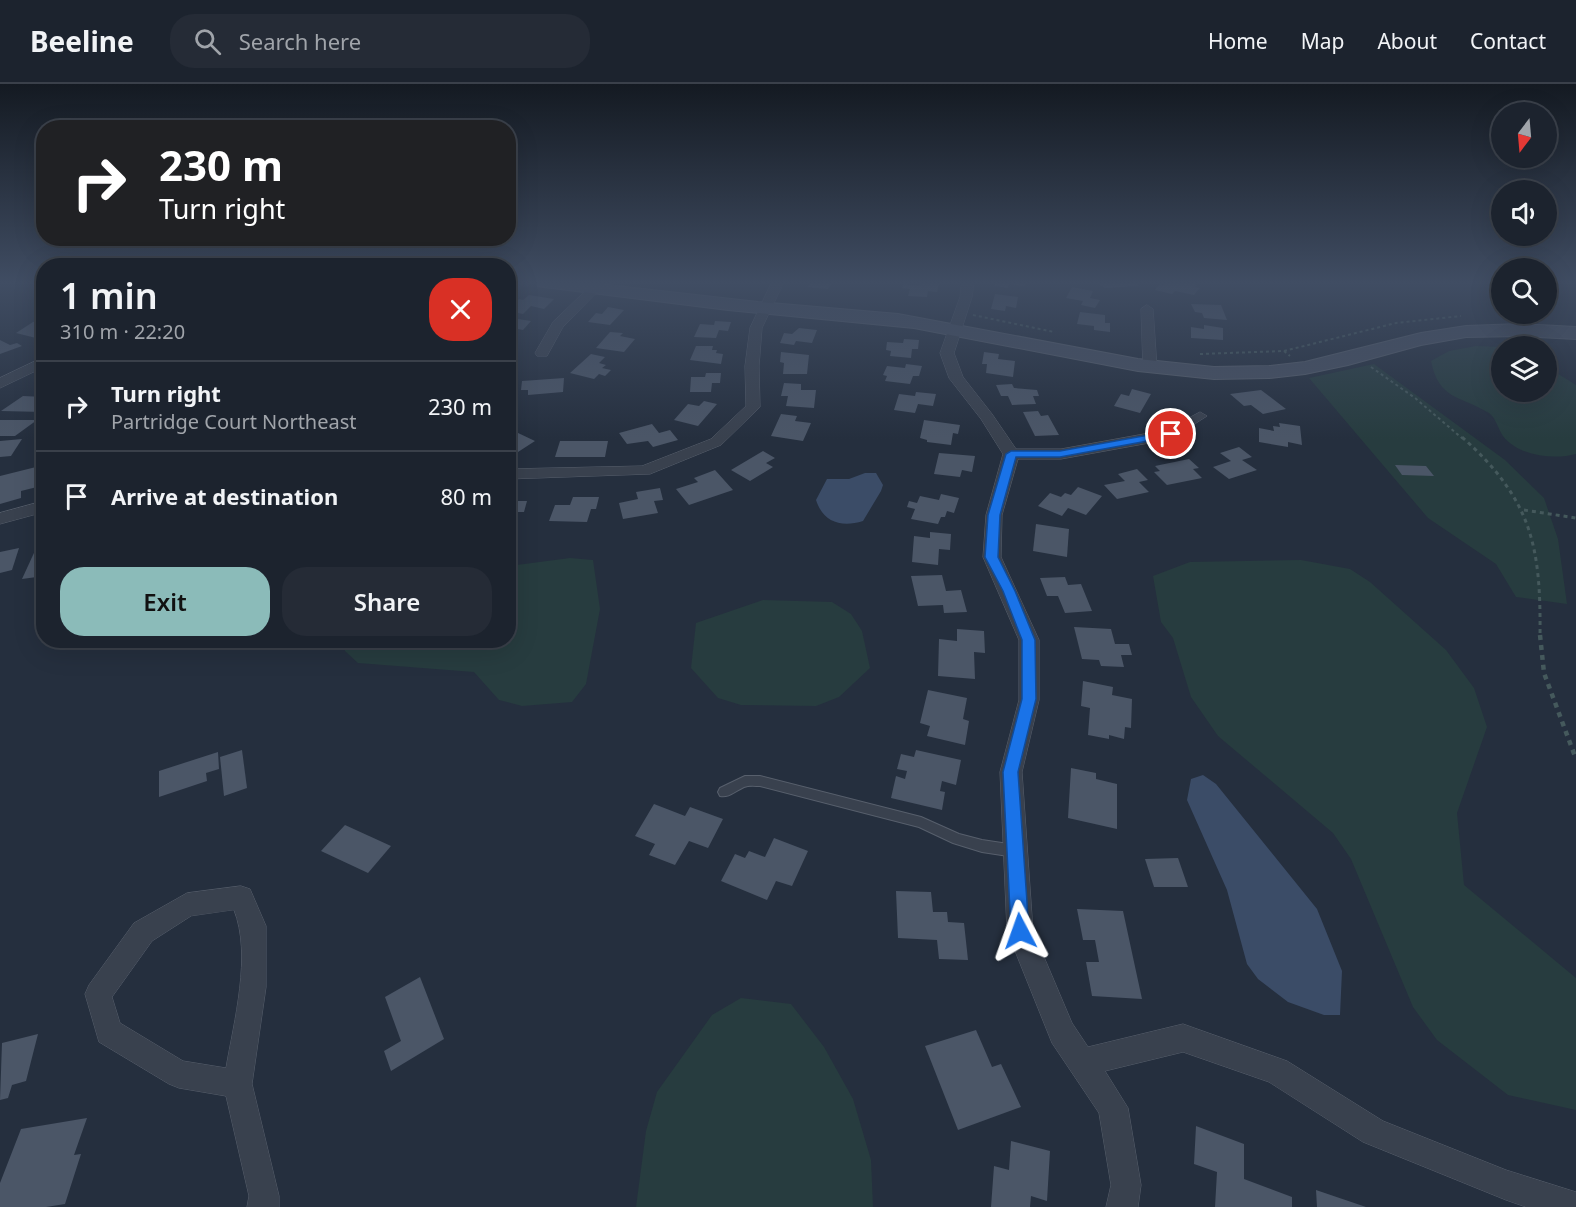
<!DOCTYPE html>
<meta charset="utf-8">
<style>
:root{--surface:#1c232e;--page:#252b36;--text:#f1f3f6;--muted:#a0a4aa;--line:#3a404a;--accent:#8bbbb9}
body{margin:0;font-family:"Noto Sans",sans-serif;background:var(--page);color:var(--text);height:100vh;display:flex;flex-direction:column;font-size:22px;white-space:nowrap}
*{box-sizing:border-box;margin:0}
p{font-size:20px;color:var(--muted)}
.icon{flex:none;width:33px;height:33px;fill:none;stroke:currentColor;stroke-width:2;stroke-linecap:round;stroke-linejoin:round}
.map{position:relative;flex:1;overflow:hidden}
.side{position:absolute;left:36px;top:174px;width:480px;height:390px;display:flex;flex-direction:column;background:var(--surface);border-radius:24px;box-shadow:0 6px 24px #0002,0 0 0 2px var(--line)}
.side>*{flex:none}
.guide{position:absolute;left:36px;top:36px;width:480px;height:126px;border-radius:24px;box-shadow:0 6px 24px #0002,0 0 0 2px var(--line);background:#202124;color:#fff;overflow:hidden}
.needle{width:39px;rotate:196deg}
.tools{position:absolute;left:1491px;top:18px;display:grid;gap:12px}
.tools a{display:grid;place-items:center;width:66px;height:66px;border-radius:50%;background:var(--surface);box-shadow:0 6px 24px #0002,0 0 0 2px var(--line);font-size:30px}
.pin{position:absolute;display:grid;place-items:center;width:51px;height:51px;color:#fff;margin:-26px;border:3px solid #fff;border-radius:50%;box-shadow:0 2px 6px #0007}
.me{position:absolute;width:66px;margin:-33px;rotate:356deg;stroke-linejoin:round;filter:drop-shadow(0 0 4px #0008)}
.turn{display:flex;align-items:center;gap:21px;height:126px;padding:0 24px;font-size:27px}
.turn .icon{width:78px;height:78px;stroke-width:2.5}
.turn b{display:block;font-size:42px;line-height:51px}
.round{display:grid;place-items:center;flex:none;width:63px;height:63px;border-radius:24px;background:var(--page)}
.headline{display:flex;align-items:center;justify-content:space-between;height:102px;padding:0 24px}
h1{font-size:36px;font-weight:600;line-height:45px}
.button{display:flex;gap:12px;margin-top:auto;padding:12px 24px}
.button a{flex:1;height:69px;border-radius:24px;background:var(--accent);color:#111;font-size:24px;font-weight:600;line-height:69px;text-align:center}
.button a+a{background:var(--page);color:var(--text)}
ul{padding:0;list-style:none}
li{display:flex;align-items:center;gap:18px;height:90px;padding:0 24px;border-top:2px solid var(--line)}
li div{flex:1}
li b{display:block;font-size:22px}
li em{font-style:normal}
header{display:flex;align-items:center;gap:36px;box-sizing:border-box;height:84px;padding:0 30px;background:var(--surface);border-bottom:2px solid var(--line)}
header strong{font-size:28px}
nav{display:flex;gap:33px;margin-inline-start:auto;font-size:21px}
.search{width:420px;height:54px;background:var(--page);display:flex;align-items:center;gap:15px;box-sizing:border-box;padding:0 21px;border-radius:24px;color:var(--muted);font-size:22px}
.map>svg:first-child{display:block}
.green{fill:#273c3f}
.water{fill:#3b4c67}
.building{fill:#4b5667}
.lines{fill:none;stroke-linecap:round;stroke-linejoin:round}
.lane-casing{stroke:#575f6c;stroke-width:2}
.street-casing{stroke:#575f6c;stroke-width:1}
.secondary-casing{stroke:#575f6c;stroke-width:2}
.path-far2{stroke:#45595c;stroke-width:2;stroke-dasharray:3 3;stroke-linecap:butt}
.path-far1{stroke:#45595c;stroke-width:3;stroke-dasharray:4 4;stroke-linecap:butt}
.path{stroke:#45595c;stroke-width:4.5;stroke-dasharray:5 5;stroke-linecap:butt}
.lane{fill:#39414e;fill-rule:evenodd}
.street{fill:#39414e;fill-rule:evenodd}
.secondary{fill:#475061;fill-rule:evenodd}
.route{fill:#1a73e8;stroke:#114b97;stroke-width:1.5}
</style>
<header>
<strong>Beeline</strong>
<div class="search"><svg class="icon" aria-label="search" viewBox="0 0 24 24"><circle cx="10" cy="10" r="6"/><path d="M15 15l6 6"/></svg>Search here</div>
<nav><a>Home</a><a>Map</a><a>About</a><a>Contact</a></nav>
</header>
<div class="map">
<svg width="1576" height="1123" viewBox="0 0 1576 1123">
<rect width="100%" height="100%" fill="#252f3e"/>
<g class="green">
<path d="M1476,262l25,1 1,45h44l1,-25 29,18v69c-22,6 -58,2 -73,-18 -5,-7 -7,-18 -14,-23 -30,-18 -50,-13 -58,-52l18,-10z"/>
<path d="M1374,280l131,96 39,38 14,41 9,65 -51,-7 -20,-33 -68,-46 -119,-140z"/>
<path d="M570,474l23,2 7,49 -14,75 -14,18 -50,4 -23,-6 -25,-28 -116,-9 -13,-12v-10l163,-1 1,-74z"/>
<path d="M1301,476l49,9 20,13 76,68 28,38 13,39 -30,86 7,72 112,93v132l-68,-15 -71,-55 -24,-33 -62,-148 -18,-26 -115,-97 -27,-39 -18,-59 -12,-16 -8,-46 37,-14z"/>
<path d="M763,516l69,2 19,12 11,17 8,37 -31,29 -23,9 -75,-1 -23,-7 -27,-30 5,-45z"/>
<path d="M741,914l50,6 33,43 29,52 18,61 2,47h-237l10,-76 11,-39 55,-77z"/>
</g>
<g class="water">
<path d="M865,389h11l7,12 -2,6 -18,30c-22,7 -40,1 -47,-21l11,-21h22z"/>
<path d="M1203,691l13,9 101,125 25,62 -2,44h-16l-36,-13 -30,-23 -11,-15 -20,-74 -40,-90 4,-21z"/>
</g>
<g class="building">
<path d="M810,198h22l-4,7 -21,-2z"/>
<path d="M920,198l19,2 -2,8 -9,-1 -1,6 -19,-1 2,-7 -8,-1 1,-4 16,2z"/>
<path d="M996,198h30l-1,4 -16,-2 -1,4 -14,-2z"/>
<path d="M1097,198h36l6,4 -34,2z"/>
<path d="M1167,198h19l10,2 -1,3 5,1 -6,7 -19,-4 -3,3 -17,-4 4,-6 5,1z"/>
<path d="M1072,203l21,4 -3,7 10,2 -5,8 -14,-3 2,-4 -17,-3z"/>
<path d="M995,210l23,3 -2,11 -10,-2 -1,5 -14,-2z"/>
<path d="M529,211l25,4 -10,10 -13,-3 -8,8 -15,-3 11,-12 4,1z"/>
<path d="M1191,220l30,1 6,15 -23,-2 -2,-5 -7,-1z"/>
<path d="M608,223l16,3 -14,15 -22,-3 8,-9 6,1z"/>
<path d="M1080,228l25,3v8h5v9l-16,-2v-4l-17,-2z"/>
<path d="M518,235l13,2 -8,9 -5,-1 -10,8v-17z"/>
<path d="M44,236v14l-8,4 -20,-5 17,-11z"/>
<path d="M715,237l16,1 -3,9 -9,-1 -3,8 -22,-1 6,-13 14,1z"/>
<path d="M1204,241l19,3v12l-32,-2v-11l13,2z"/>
<path d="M799,244l18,2 -5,13 -16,-2 -2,4 -14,-2 4,-10 8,1z"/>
<path d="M610,248l13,1 -3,3 15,3 -11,13 -28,-4z"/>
<path d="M904,255l15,1 -1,9h-6l-1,9 -21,-2 1,-5 -5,-1 1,-8 16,1z"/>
<path d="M0,256l10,5 7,-2 5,3 -22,8z"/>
<path d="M696,262h17l-1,4h5l-1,3 7,1 -2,10 -31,-4z"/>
<path d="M781,268l28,3 -2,19h-24l1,-11 -4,-1z"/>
<path d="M984,268l15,2 -1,5 17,2 -2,16 -27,-4 1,-9h-5z"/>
<path d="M591,270l14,3 -6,6 7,2 -4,3 9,2 -6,6 -6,-2 -5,5 -24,-6z"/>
<path d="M906,280l16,2 -3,10h-6l-3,8 -25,-3 2,-5 -4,-1 4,-9 18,2z"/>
<path d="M706,289h15l-1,10h-8l-1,9h-21l1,-15h14z"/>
<path d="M564,294l-1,14 -35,3v-5h-7l1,-9z"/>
<path d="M784,299l17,1v6h15l-2,18 -28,-2 2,-10h-7z"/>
<path d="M1012,300l2,4 23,2 2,6h-6l3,8 -24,1 -4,-9h-7l-5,-11z"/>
<path d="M1132,305l19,5 -11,19 -26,-7 7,-12 8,2z"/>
<path d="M1261,306l25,19 -23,5 -12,-9 -7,1 -14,-12z"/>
<path d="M916,308l20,2 -3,12 -15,-2 -3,9 -21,-3 5,-16 16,2z"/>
<path d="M23,312l21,1v15l-43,-1z"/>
<path d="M704,317l13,3 -19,22 -24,-6 14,-16 11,2z"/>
<path d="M1038,327l3,5 7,-1 11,20 -24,1 -12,-24z"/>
<path d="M781,330l16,2 -2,5 16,2 -8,18 -32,-5z"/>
<path d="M0,336h37l-22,16h-15z"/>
<path d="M924,336l36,5 -2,9 -5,-1 -2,12 -24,-3v-2l-7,-2z"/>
<path d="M1279,339l21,3 2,19 -14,-3v5l-29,-5v-14l15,3 -1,-5 7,1z"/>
<path d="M652,340l7,9 11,-3 8,10 -25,7 -5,-6 -21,3 -8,-11z"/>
<path d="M516,348l19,9 -17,11 -10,-4v-14l4,1z"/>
<path d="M22,355l-11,17 -11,1v-16z"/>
<path d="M560,357h48l-3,16h-50z"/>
<path d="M1239,363l13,10 -10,3 15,10 -28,9 -16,-12 18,-6 -11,-8z"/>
<path d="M763,367l12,7 -9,5 7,4 -23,14 -19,-11z"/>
<path d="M939,369l36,3 -3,16 -10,-2 -2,7 -26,-3z"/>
<path d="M1189,375l10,9 -6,1 9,9 -35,7 -13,-13 6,-1 -5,-5z"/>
<path d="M1395,381l31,1 8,10 -32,-1z"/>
<path d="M36,383l1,20 -16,4v7l-21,6v-28z"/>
<path d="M1137,385l11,11 -9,2 10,10 -32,7 -13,-14 21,-4 -7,-7z"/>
<path d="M715,386l18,20 -44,15 -13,-16 22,-7 -4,-4z"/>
<path d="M1078,403l24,9 -16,19 -18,-7 -6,8 -24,-10 12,-13 11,4 4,-4 6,2z"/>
<path d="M660,404l3,12 -9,1 4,12 -35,6 -4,-16 19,-4 -2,-7z"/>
<path d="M941,410l18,4 -5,15 -7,-2 -2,6h-4l-3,7 -27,-5 4,-10 -8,-2 2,-6 8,2 3,-7 19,4z"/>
<path d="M573,413h26l-3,12h-5l-4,13 -38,-1 6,-16h15z"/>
<path d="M508,417h19l-3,11h-16z"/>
<path d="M1036,440l33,5 -2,28 -34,-6z"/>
<path d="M930,448l21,2 -1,16 -11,-1 -1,16 -26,-3 2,-26 16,2z"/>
<path d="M39,458h5v34l-22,3z"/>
<path d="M19,464l-7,22 -12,3v-21z"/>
<path d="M942,491l4,16 15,-1 6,22 -23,1 -1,-8 -25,1 -7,-30z"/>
<path d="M1065,493l3,8 13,-1 11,27 -27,2 -7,-17h-11l-7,-18z"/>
<path d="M1074,543l37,2 4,15h14l3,11h-11l3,12 -23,-1 -2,-6 -17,-1z"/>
<path d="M957,545l27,2 1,22 -11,-1 1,27 -37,-3 1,-37 18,2z"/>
<path d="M1083,597l30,6 -1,8 20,4 -1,29 -6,-1 -1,12 -15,-4v4l-21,-4 2,-27 -9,-2z"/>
<path d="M928,606l39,8 -4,21 6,2 -4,24 -38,-9 3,-10 -10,-3z"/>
<path d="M242,666l5,38 -23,8 -4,-39z"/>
<path d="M916,666l45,10 -5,25 -14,-4 -2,10 5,1 -3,18 -51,-12 5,-22 9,3 2,-8 -10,-2 4,-15 13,3z"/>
<path d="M218,668l1,17 -13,4 1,8 -48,16v-26z"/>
<path d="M1071,684l25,5v6l21,5v45l-49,-11z"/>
<path d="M654,720l31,12 5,-9 33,12 -15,29 -19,-7 -14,24 -26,-10 6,-11 -20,-8z"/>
<path d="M345,741l46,21 -23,27 -47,-22z"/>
<path d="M774,754l34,13 -16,35 -16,-5 -9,19 -46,-19 14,-27 10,4 4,-7 16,6z"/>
<path d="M1178,774l10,29h-34l-9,-28z"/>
<path d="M896,807l35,1 2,20h14l1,10 16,1 4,37 -29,-1 -2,-19 -39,-2z"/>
<path d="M1077,825l46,2 19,88 -50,-3 -6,-34h13l-4,-22h-12z"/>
<path d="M420,893l24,62 -53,32 -7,-20 17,-10 -16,-44z"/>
<path d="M976,946l16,37 9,-3 20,43 -63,23 -33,-84z"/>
<path d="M38,950l-12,47 -14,4 -4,13 -8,2 2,-57z"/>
<path d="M87,1034l-13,37 7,-1 -16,50 -19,3h-46v-24l21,-54z"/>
<path d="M1196,1042l48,18v35l48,18v10h-77l2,-35 -23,-8z"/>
<path d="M1011,1057l39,10 -3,50 -16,-5 -1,11h-39l3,-41 15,4z"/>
<path d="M1316,1106l50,17h-49z"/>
</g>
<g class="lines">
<defs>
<path id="lane" d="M745,692h15l161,41 38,17 23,6 33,5 5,2 1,4 -1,4 -5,2 -33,-5 -29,-9 -34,-16 -159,-41c-5,0 -11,-1 -16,1 -9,4 -15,11 -24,9l-2,-4 2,-4z"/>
<g id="street">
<path d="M595,198h12l-44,45 -16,29h-10l-2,-3 18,-31z"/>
<path d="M772,198h12l-22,46 -3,38 1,41 -39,38 -71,29 -142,5v-10l134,-3 69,-27 35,-33 -1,-40 5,-38z"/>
<path d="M962,198h12l-2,15 -18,56 9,24 29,37 24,35h45l105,-19 34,-18 7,4 -36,23 -110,20h-43l-16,56 -1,42 38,83v60l-17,72 11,159 39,92 16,24 95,-23 104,37 96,60 123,49 70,22v15h-50l-20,-7 -143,-58 -94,-60 -86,-30 -78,19 23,37 13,77 -3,22h-32l5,-22 -12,-72 -47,-70 -45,-112 -7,-159 19,-72v-60l-36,-83 3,-42 17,-61 -22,-35 -32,-41 -9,-25 20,-56z"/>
<path d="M1147,221l6,4 4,59 -7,4 -7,-4 -2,-59z"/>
<path d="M44,273v10l-44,21v-10z"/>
<path d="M44,417v11l-44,12v-11z"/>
<path d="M241,802l9,3 16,37v61l-14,97 27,112v11h-32l2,-11 -23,-100 -47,-8 -10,-4 -70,-42 -14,-48 4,-9 45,-62 53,-30zM234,826c18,45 0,111 -8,158l-43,-7 -63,-38 -8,-26 40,-56 39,-25z"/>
</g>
<path id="secondary" d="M535,198h46l177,20 140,12 240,45 76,8 55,-1 36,-4 116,-29 45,-7 55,-2 55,3v12l-55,-3 -55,1 -45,8 -73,20 -43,9 -36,4 -55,1 -76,-8 -224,-43 -186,-18 -184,-23 -6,-1z"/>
</defs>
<use href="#lane" class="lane-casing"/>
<use href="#street" class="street-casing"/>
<use href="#secondary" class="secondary-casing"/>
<g class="path-far2">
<path d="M508,199l20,2"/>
<path d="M973,231l81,17"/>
<path d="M1284,267l112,-28 65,-7"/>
<path d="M1200,270l84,-3 6,5"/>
<path d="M1371,283l44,31 48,41"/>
</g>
<g class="path-far1">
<path d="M1462,353c70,63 79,109 78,200"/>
<path d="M1524,426l52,8"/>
</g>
<path class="path" d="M1540,551l4,38 32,86"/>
<use href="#lane" class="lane"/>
<use href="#street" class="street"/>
<use href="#secondary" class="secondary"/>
</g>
<linearGradient id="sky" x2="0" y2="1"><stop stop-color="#141a22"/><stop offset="0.56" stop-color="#404d63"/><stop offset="1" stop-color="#404d63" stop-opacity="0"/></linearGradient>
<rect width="1576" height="355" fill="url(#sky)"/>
<path class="route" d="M1171,347l4,1v4l-115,21h-44l-16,58 -2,42 17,34 20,49 1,59 -18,73 11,159 -3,6 -6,3 -7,-3 -2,-6 -8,-159 19,-73v-59l-19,-49 -18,-34 3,-42 18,-61 5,-3h49z"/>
</svg>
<div class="tools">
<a><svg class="needle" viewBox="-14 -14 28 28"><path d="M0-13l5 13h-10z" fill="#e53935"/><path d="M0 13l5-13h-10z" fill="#a0a4aa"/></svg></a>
<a><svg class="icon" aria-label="sound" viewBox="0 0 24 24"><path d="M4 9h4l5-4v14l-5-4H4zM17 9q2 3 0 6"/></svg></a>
<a><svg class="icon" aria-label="search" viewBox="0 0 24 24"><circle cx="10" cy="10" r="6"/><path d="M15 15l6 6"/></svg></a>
<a><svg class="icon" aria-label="layers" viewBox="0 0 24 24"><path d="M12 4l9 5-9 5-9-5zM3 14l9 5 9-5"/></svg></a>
</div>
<div class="pin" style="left:1171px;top:350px;background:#d93025"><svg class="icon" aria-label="arrive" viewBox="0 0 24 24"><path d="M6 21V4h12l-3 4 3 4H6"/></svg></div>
<svg class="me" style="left:1020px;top:847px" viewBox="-20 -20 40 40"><path d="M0-17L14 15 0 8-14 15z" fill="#1a73e8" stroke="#fff" stroke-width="4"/></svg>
<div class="guide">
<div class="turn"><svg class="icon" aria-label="right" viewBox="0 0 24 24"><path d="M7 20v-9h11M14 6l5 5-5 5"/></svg><div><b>230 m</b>Turn right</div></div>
</div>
<section class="side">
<div class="headline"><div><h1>1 min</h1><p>310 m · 22:20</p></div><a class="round" style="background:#d93025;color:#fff"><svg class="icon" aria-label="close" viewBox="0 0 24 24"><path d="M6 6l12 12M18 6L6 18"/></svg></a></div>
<ul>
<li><svg class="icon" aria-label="right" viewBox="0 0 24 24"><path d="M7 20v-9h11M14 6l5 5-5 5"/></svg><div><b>Turn right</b><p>Partridge Court Northeast</p></div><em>230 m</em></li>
<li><svg class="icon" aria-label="arrive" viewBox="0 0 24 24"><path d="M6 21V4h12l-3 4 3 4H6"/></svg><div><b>Arrive at destination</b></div><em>80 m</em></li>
</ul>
<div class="button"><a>Exit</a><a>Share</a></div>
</section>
</div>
